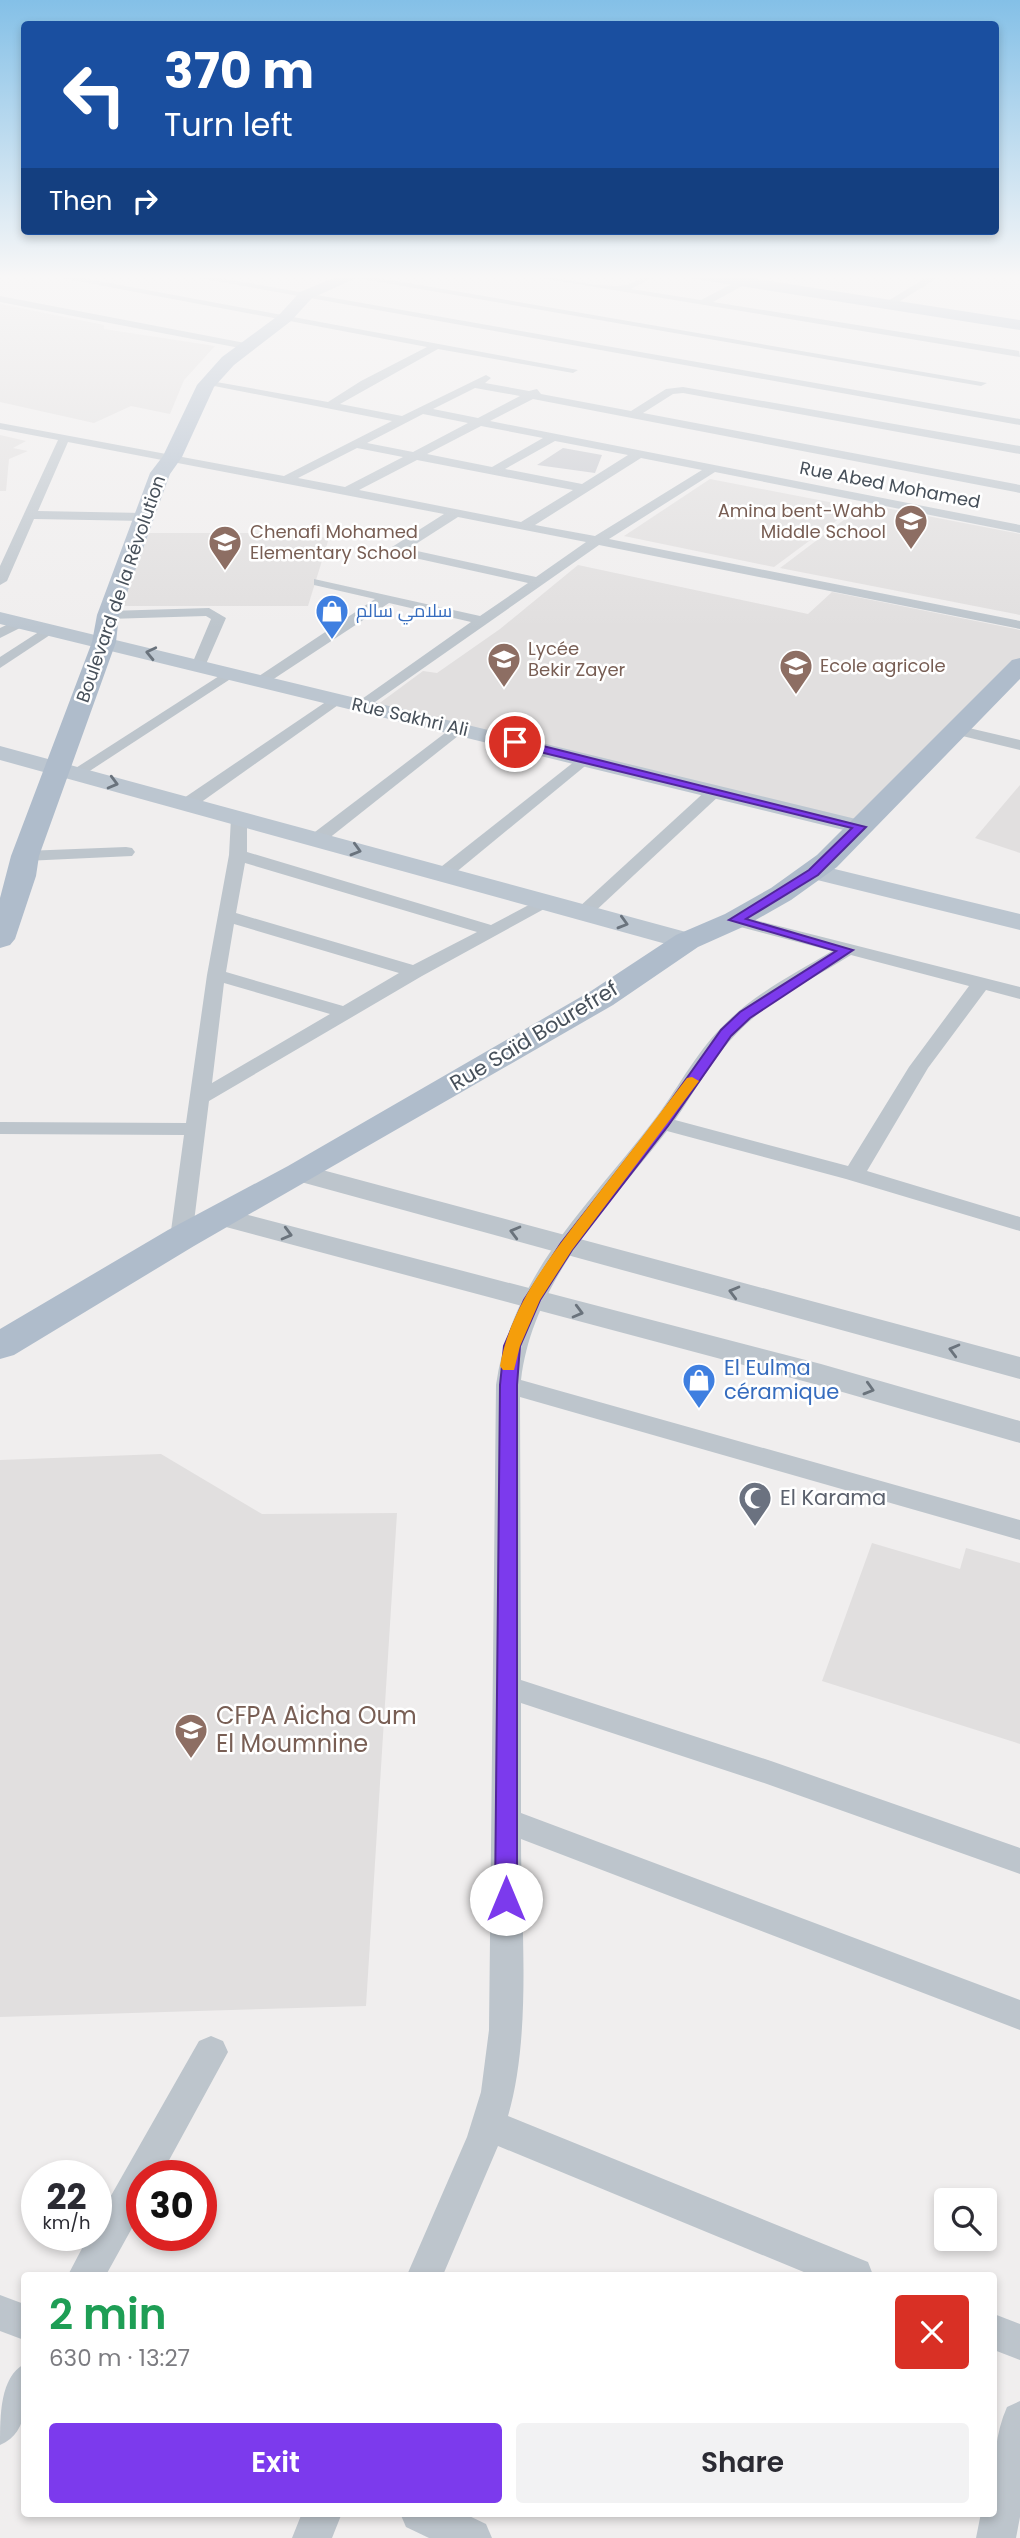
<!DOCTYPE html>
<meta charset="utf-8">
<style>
:root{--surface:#fff;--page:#f2f2f3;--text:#2b2b33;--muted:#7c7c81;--accent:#7c3aed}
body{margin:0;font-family:Poppins,Cairo,sans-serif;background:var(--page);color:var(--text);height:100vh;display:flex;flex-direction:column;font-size:26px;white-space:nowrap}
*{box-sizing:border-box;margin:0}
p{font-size:23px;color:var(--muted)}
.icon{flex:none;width:38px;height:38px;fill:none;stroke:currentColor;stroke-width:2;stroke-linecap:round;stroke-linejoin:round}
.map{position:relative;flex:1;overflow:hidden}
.sheet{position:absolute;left:21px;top:2272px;width:976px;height:245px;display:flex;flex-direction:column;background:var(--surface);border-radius:7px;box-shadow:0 4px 10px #0003}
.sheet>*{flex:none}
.top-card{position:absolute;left:21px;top:21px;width:978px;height:214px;border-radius:7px;box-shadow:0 4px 10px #0003;background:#1a4fa0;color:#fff;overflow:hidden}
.buttons{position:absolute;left:934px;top:2188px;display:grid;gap:14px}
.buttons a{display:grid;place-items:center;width:63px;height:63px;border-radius:7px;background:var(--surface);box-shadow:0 4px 10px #0003;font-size:35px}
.speed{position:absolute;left:21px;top:2160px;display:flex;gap:14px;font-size:35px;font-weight:700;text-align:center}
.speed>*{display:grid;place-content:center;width:91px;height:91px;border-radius:50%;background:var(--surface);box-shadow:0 4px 10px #0003;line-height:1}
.speed small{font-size:18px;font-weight:400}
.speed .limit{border:10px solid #d22;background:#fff;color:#111}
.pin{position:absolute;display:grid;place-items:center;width:60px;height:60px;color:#fff;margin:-30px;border:4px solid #fff;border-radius:50%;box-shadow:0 2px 7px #0007}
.me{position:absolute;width:77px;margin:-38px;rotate:0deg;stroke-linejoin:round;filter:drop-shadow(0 0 5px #0008)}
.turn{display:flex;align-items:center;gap:24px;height:147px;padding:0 28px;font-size:32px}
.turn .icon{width:91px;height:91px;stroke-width:2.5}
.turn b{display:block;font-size:49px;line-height:60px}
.then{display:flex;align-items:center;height:66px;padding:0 28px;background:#0003;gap:14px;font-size:26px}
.round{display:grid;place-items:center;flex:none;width:74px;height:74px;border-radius:7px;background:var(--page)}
.summary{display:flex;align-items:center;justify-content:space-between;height:119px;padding:0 28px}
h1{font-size:42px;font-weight:600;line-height:52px;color:#1e9e55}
.primary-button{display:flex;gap:14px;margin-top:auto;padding:14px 28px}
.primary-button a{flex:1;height:80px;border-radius:7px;background:var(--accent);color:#fff;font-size:28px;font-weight:600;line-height:80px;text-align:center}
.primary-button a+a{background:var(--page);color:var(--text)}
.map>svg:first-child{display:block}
.education{fill:#e1dfdf}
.building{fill:#c8cad0}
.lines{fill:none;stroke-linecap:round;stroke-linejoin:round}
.minor{fill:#bdc5cc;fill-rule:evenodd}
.tertiary{fill:#bdc5cc;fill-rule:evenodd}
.secondary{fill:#bcc6d0;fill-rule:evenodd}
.primary{fill:#afbccb;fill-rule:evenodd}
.oneway{stroke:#6a737d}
.oneway2{stroke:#6a737c}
.route{fill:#7c3aed;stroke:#51269a;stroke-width:2}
.slow{fill:#f59e0b}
.labels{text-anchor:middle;stroke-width:5;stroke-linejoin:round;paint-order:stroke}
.far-street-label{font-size:18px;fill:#47505a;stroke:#fff}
.far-education-label{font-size:18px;fill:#785e54;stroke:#fff;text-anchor:start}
.far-shop-label{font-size:18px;fill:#366cbe;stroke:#fff;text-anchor:start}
.street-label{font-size:21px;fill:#47505a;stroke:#fff}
.shop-label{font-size:21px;fill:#366cbe;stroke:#fff;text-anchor:start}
.worship-label{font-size:21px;fill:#5b616d;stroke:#fff;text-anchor:start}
.near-education-label{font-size:24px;fill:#785e54;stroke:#fff;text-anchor:start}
</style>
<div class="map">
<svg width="1020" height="2538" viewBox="0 0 1020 2538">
<rect width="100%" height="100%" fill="#f0eeee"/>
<g class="education">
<path d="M0,304l104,21v4l111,17 -31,34 -14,34 -39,-8 -37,17 -94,-21z"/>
<path d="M0,435l26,6 -13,7 15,3 -19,8 -3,32h-6z"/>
<path d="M710,479l145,28 -81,60 -150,-31z"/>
<path d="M865,504l155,30v81l-240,-47z"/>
<path d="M147,533h132l50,5 -21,68h-189z"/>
<path d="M578,565l230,49 24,-22 188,38v29l-163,161 -480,-115 46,-34 14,2 63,-44z"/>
<path d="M1020,785v68l-45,-15z"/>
<path d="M161,1454l101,60 135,-1 -31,493 -366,11v-557z"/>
<path d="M872,1543l88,26 6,-21 54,15v181l-198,-63z"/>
</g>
<path class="building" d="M563,448l39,7 -7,18 -58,-8z"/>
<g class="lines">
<g class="minor">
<path d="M40,274h21l517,96 -5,3 -135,-24 -98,55 62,12 84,-41 5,3 -6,5 44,8 8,-2 4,5 90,17 35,-22 17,-2 337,59v8l-337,-61 -10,1 -30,19 377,72v8l-487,-94 -43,22 530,104v8l-305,-61 -106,67 411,82v8l-421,-84 -234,164 -5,2 -8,-5 119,-84 -82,-19 -123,81h-10v-6l119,-79 -61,-14v-6l166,37 48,-33 -136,-30v-6l52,-33 -376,-72 -30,69 106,2 6,4 -6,4 -110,-2 -27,62 -7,4v-19l58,-126 -58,-11v-6l284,53 108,-55 -183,-36 -4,-1v-4l123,22 33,-21 66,-34zM475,388l45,8 -42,22 -45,-9zM423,414l45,9 -55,29 -46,-9zM481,426l62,12 -51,29 -65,-13zM555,441l73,14 -46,29 -77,-15zM357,448l46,9 -58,30 -47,-9zM641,458l61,12 -107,66 -60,-11zM417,460l156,30 -52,32 -162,-32zM458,517l128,25 -50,35 -128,-28z"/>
<path d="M176,274h22l822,145v6z"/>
<path d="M333,274h23l631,109 -6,3z"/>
<path d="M516,274c34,0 67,12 101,12 14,1 26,-12 42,-12l-28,15 70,11 50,-26h13l-51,28 306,49 1,6z"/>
<path d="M932,274h12l-52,32 -9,-2z"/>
<path d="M0,296l245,47 5,3 -5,3 -245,-47z"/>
<path d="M209,608l17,10 -20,46 -7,4 -7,-4 19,-45 -5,-3 -98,3 -7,-4 7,-4z"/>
<path d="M19,619l5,1v6l-24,12v-10z"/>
<path d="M48,626l7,4 -2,3 -53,35v-11z"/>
<path d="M230,669l5,1v6l-153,100h-12l-2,-3z"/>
<path d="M336,695l5,2v6l-148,105h-12v-8z"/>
<path d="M457,724l8,5 -2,3 -140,111h-12l-3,-4 3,-4z"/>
<path d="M956,725l64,15v10l-70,-17 -2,-3z"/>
<path d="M584,754l6,2v6l-141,116h-12l-3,-4 3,-4z"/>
<path d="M715,786l6,2v6l-131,122h-12l-3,-4 3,-4 131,-120z"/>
<path d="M239,813l8,5v34l244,73 49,-26 6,-1 9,5 -133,73 -213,125 -17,137 -3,5h-16l-3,-5 14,-103 -184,-1v-12l186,1 21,-148 22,-120 2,-37zM245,863l232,69 -64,33 -177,-52zM234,924l165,49 -56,33 -117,-34zM224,983l106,31 -118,69z"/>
<path d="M126,847l6,1 3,4 -3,4 -107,5 -9,-5 9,-5z"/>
<path d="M735,915l285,72v12l-34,-9 -58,78 -61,103 153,46v14l-174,-52 -179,-48c-59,76 -134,149 -146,249l499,140v20l-500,-143 1,283 250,81 249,87v26l-253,-90 -246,-81v110l499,187v30l-499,-191c0,86 11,195 -13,277l360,146 5,13h-62l-313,-129 -55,129h-36l60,-138 14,-45 8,-62 7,-645c16,-113 96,-182 161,-269 23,-31 41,-67 70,-94 30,-30 69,-49 105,-71l-103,-27 -3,-4zM851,955l118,31 -60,81 -61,99 -173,-46c21,-30 38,-63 63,-88 32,-33 75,-53 113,-77z"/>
<path d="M211,2036l12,5 5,11 -67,123h-19v35l-36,65h-38l21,-40h7v-13l103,-181z"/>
<path d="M0,2295l24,9v36l-24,-9z"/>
<path d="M994,2314l26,10v36l-26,-10z"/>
<path d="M24,2364c3,29 7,68 -24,81 0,-30 0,-67 24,-81z"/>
<path d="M1020,2401v116l-4,21h-40l5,-25h13c0,-37 -2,-72 13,-106z"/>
<path d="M302,2513h40l-10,25h-40z"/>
<path d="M400,2513h63l23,11 6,14h-63l-23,-11z"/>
</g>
<g class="tertiary">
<path d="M300,1164l720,193v22l-730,-200 -4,-6 4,-6z"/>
<path d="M221,1208l600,156 199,57v22l-202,-58 -607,-162 -4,-6 4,-6z"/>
</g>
<g class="secondary">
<path d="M0,612l860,208 9,2 3,5 -3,5 -9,2 -860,-210z"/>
<path d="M0,746l697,189 3,6 -3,6h-20l-677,-187z"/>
<path d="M814,864l206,50v16l-215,-53 -4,-5 4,-5z"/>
</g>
<g class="primary">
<path d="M343,274h22l-53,24 -21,23 -57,44 -20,22 -32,70 -12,17 -51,141 -3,27 -77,214 -3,20 -21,63 -5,6 -10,3v-50l11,-42 81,-214 5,-27 53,-142 13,-17 34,-71 25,-28 57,-42 21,-23z"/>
<path d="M687,274h38l295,46v10l-325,-51z"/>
<path d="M1020,658v21l-183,188 -46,33 -46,26 -47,21 -85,58 -419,241 -180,109 -14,4v-30l168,-99 120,-64 303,-175 85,-56 49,-21 46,-26 46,-33 195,-195z"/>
</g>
</g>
<defs><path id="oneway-chevron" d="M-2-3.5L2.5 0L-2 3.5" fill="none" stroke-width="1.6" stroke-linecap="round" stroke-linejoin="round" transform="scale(1.75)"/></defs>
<g class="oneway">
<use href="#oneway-chevron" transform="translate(151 653) rotate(-167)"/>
<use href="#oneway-chevron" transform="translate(113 783) rotate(15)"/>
<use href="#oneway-chevron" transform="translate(356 850) rotate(16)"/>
<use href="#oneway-chevron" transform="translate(623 923) rotate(16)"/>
</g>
<g class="oneway2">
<use href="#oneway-chevron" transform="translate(515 1232) rotate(-165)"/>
<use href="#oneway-chevron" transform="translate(287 1234) rotate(15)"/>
<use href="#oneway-chevron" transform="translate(734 1292) rotate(-165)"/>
<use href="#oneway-chevron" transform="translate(578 1312) rotate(15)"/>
<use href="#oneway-chevron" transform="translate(954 1350) rotate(-165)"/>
<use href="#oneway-chevron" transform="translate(869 1389) rotate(16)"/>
</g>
<linearGradient id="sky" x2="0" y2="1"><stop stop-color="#84c0e7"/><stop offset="0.44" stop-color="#f8f7f7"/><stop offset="1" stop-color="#f8f7f7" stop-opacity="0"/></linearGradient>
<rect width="1020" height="629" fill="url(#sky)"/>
<path class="route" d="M515,739l351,88 -48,48 -72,44 107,31 -103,68 -19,18 -63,90 -96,124 -32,50 -20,46 -3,39v514l-3,6 -8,3 -8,-3 -3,-6 5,-514 4,-39 20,-46 37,-57 96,-123 64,-90 19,-18 96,-61 -107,-31 80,-50 43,-42 -341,-83v-5z"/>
<path class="slow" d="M692,1077l7,4 -127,169 -32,50 -20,46 -6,24h-11l-3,-4c11,-65 59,-120 98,-172 30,-38 59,-77 89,-116z"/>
<defs>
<symbol id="school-pin" viewBox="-11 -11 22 30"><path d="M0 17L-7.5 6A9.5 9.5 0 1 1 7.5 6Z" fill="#8d6e63" stroke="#fff"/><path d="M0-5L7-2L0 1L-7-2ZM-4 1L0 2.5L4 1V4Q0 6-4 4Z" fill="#fff"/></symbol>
<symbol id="shop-pin" viewBox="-11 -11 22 30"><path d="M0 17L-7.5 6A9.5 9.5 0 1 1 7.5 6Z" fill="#3f7fe0" stroke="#fff"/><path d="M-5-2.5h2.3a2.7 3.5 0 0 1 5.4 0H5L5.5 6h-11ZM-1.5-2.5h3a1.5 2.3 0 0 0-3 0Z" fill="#fff"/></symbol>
<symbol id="university-pin" viewBox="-11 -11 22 30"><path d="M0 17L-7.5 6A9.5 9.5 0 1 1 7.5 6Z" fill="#8d6e63" stroke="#fff"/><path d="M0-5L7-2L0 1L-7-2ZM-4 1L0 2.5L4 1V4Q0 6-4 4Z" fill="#fff"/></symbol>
<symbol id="mosque-pin" viewBox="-11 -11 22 30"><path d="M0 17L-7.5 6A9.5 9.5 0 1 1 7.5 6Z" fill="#6b7280" stroke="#fff"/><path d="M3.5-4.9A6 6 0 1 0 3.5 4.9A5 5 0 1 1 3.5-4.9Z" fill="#fff"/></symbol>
</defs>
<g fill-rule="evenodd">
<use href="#school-pin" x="892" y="502" width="38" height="52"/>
<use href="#school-pin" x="206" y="523" width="38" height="52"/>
<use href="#shop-pin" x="313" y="592" width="38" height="52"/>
<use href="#school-pin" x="485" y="640" width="38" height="52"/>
<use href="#university-pin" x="777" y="647" width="38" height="52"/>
<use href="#shop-pin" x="680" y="1361" width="38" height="52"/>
<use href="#mosque-pin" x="736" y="1479" width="38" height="52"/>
<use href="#university-pin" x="172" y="1711" width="38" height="52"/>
</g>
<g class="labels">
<g class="far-street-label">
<text transform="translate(890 485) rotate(11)" y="6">Rue Abed Mohamed</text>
<text transform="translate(121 589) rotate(-71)" y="6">Boulevard de la Révolution</text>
<text transform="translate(410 717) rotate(13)" y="6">Rue Sakhri Ali</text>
</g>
<g class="far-education-label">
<text x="886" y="517" text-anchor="end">Amina bent-Wahb<tspan x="886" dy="21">Middle School</tspan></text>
<text x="250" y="538">Chenafi Mohamed<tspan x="250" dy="21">Elementary School</tspan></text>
<text x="528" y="655">Lycée<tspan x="528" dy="21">Bekir Zayer</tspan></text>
<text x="820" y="672">Ecole agricole</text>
</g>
<g class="far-shop-label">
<text x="356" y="617">سلامي سالم</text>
</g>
<g class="street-label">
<text transform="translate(534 1036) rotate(-31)" y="7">Rue Saïd Bourefref</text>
</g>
<g class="shop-label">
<text x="724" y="1375">El Eulma<tspan x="724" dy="24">céramique</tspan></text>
</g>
<g class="worship-label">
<text x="780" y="1505">El Karama</text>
</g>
<g class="near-education-label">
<text x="216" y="1724">CFPA Aicha Oum<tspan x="216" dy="28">El Moumnine</tspan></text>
</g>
</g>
</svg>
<div class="buttons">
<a><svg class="icon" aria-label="search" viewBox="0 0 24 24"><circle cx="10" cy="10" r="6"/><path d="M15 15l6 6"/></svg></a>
</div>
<div class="speed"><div>22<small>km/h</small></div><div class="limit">30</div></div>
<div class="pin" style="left:515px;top:742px;background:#d93025"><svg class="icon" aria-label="arrive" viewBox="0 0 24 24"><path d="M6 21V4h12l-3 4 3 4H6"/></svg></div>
<svg class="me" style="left:506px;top:1899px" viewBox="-20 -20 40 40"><circle r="19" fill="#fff"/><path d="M0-13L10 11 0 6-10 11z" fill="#7c3aed"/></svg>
<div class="top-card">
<div class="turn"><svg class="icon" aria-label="left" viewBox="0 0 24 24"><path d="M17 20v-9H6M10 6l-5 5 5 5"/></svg><div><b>370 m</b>Turn left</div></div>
<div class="then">Then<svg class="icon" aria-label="right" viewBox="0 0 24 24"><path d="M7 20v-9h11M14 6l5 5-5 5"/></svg></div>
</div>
<section class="sheet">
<div class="summary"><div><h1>2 min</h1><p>630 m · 13:27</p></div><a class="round" style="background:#d93025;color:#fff"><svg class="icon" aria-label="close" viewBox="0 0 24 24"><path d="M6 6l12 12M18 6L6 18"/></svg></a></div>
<div class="primary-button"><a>Exit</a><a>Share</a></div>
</section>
</div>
